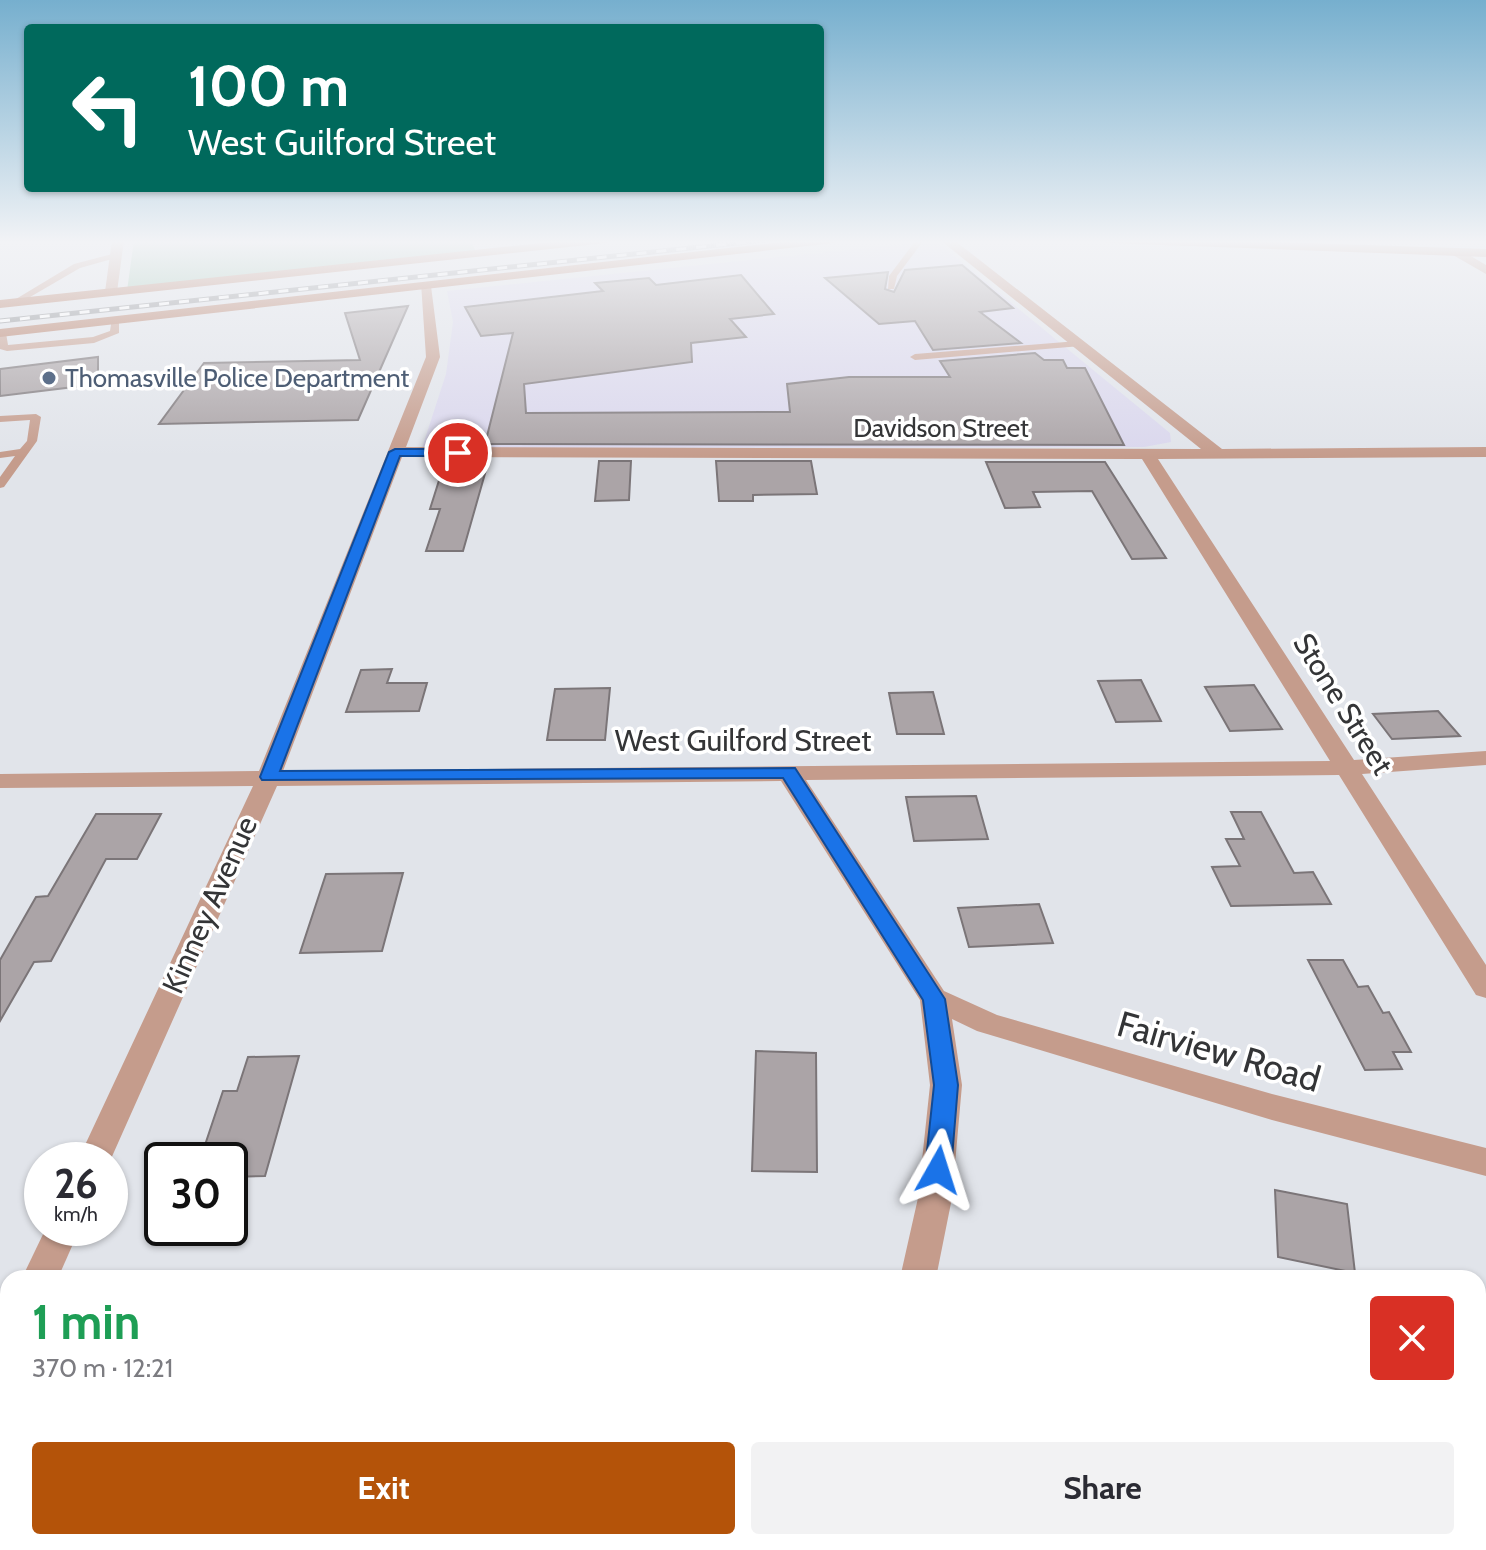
<!DOCTYPE html>
<meta charset="utf-8">
<style>
:root{--surface:#fff;--page:#f2f2f3;--text:#2b2b33;--muted:#7c7c81;--accent:#b45309}
body{margin:0;font-family:Cabin,sans-serif;background:var(--page);color:var(--text);height:100vh;display:flex;flex-direction:column;font-size:30px;white-space:nowrap}
*{box-sizing:border-box;margin:0}
p{font-size:26px;color:var(--muted)}
.icon{flex:none;width:44px;height:44px;fill:none;stroke:currentColor;stroke-width:2;stroke-linecap:round;stroke-linejoin:round}
.map{position:relative;flex:1;overflow:hidden}
.side{position:absolute;left:0px;top:1270px;width:1486px;height:280px;display:flex;flex-direction:column;background:var(--surface);border-radius:24px 24px 0 0;box-shadow:0 2px 6px #0004}
.side>*{flex:none}
.top-card{position:absolute;left:24px;top:24px;width:800px;height:168px;border-radius:8px;box-shadow:0 2px 6px #0004;background:#00695c;color:#fff;overflow:hidden}
.speed{position:absolute;left:24px;top:1142px;display:flex;gap:16px;font-size:40px;font-weight:700;text-align:center}
.speed>*{display:grid;place-content:center;width:104px;height:104px;border-radius:50%;background:var(--surface);box-shadow:0 2px 6px #0004;line-height:1}
.speed small{font-size:20px;font-weight:400}
.speed .limit{border:4px solid #111;border-radius:12px;background:#fff;color:#111}
.pin{position:absolute;display:grid;place-items:center;width:68px;height:68px;color:#fff;margin:-34px;border:4px solid #fff;border-radius:50%;box-shadow:0 2px 8px #0007}
.me{position:absolute;width:88px;margin:-44px;rotate:6deg;stroke-linejoin:round;filter:drop-shadow(0 0 6px #0008)}
.turn{display:flex;align-items:center;gap:28px;height:168px;padding:0 32px;font-size:36px}
.turn .icon{width:104px;height:104px;stroke-width:2.5}
.turn b{display:block;font-size:56px;line-height:68px}
.round{display:grid;place-items:center;flex:none;width:84px;height:84px;border-radius:8px;background:var(--page)}
.head{display:flex;align-items:center;justify-content:space-between;height:136px;padding:0 32px}
h1{font-size:48px;font-weight:700;line-height:60px;color:#1e9e55}
.cta{display:flex;gap:16px;margin-top:auto;padding:16px 32px}
.cta a{flex:1;height:92px;border-radius:8px;background:var(--accent);color:#fff;font-size:32px;font-weight:700;line-height:92px;text-align:center}
.cta a+a{background:var(--page);color:var(--text)}
.map>svg:first-child{display:block}
.industrial{fill:#dad7ed}
.green{fill:#9cc7b1}
.lines{fill:none;stroke-linecap:round;stroke-linejoin:round}
.stream{fill:#6ca7a7;fill-rule:evenodd}
.building{fill:#aba4a7;stroke:#7b7578;stroke-width:2}
.lane{fill:#c59c8c;fill-rule:evenodd}
.street{fill:#c59c8c;fill-rule:evenodd}
.secondary{fill:#b47961;fill-rule:evenodd}
.rail-casing{stroke:#8c8e92;stroke-width:5}
.rail{stroke:#fff;stroke-width:3;stroke-dasharray:10;stroke-linecap:butt}
.route{fill:#1a73e8;stroke:#114b97;stroke-width:2}
.service-dot{fill:#5c6f8a;stroke:#fff;stroke-width:3}
.labels{text-anchor:middle;stroke-width:7;stroke-linejoin:round;paint-order:stroke}
.far-service-label{font-size:26px;fill:#4e5e75;stroke:#fff;text-anchor:start}
.far-street-label{font-size:26px;fill:#343537;stroke:#fff}
.street-label{font-size:30px;fill:#343537;stroke:#fff}
.near-street-label{font-size:36px;fill:#343537;stroke:#fff}
</style>
<div class="map">
<svg width="1486" height="1550" viewBox="0 0 1486 1550">
<rect width="100%" height="100%" fill="#e1e4ea"/>
<path class="industrial" d="M936,241l234,192 1,9 -27,5 -722,1 24,-74 7,-52 -6,-31z"/>
<path class="green" d="M134,240h336l6,11 -349,40z"/>
<g class="lines">
<path class="stream" d="M1433,1542h22l5,8h-22z"/>
</g>
<g class="building">
<path d="M962,265l51,43 -33,4 41,31 -88,7 -18,-29 -36,3 -54,-46 63,-6 -3,17 9,3 11,-22z"/>
<path d="M741,275l33,39 -44,5 16,18 -55,6 1,19 -168,22 2,29 264,-1 -3,-28 62,-7h101l-10,-16 95,-8 9,7h19l4,8h18l39,77 -639,-1 28,-111 -32,3 -16,-29 138,-16 -8,-8 54,-5 7,7z"/>
<path d="M408,306l-50,114 -199,4 45,-61 156,-3 -15,-47z"/>
<path d="M98,357v27l-98,12v-27z"/>
<path d="M599,461h32l-2,39 -34,1z"/>
<path d="M716,461h95l6,33 -64,1v6h-34z"/>
<path d="M986,462h119l61,96 -34,1 -40,-68 -59,1 7,15 -35,1z"/>
<path d="M486,470l-23,81h-37l14,-42h-10l12,-38z"/>
<path d="M392,669l-5,14h40l-8,28 -73,1 15,-42z"/>
<path d="M1141,680l20,41 -45,1 -18,-41z"/>
<path d="M1254,685l28,44 -52,2 -25,-44z"/>
<path d="M610,688l-5,52h-58l8,-51z"/>
<path d="M933,692l11,42h-47l-8,-41z"/>
<path d="M1438,711l22,25 -68,3 -19,-25z"/>
<path d="M976,796l12,43 -74,2 -8,-44z"/>
<path d="M1231,812h30l33,61 19,-1 18,32 -100,2 -19,-39 28,-1 -14,-27h18z"/>
<path d="M96,814h65l-24,45h-31l-55,102 -17,1 -34,59v-61l36,-63 12,-1z"/>
<path d="M403,873l-21,78 -82,2 26,-79z"/>
<path d="M1039,904l14,39 -84,4 -11,-39z"/>
<path d="M1308,960h35l15,27 10,-1 15,27 6,-1 22,40h-18l9,17 -37,1z"/>
<path d="M756,1051l60,2 1,119 -65,-1z"/>
<path d="M299,1056l-34,120 -35,1v-17h-30l23,-69h14l11,-34z"/>
<path d="M1275,1190l72,14 8,69 -77,-16z"/>
</g>
<g class="lines">
<g class="lane">
<path d="M916,240h8l-27,36 -3,13h-6l1,-13z"/>
<path d="M116,253l3,4 -39,11 -62,36 -7,-2 63,-38z"/>
<path d="M112,318l7,2v13l-25,10 -87,8 -7,-2v-19l6,3 2,12 85,-8 17,-6z"/>
<path d="M1078,341l5,3 -2,2 -166,14 -5,-3 5,-3z"/>
<path d="M36,414l5,3 -4,24 -33,46 -4,1v-11l15,-21 -15,2v-6l20,-3 7,-8 3,-21 -30,2v-6z"/>
</g>
<g class="street">
<path d="M112,240h12l-7,52 -6,4 -6,-4z"/>
<path d="M940,240h14l268,209 264,-2v10l-328,2 196,301 132,-9v14l-124,9 124,191v33l-10,-3 -137,-220 -533,5 138,211 53,24 275,79 214,54v28l-214,-56 -295,-89 -25,-12 10,66 -10,113 -16,80h-36l18,-80 12,-113 -10,-85 -139,-219 -504,5 -167,375 -32,-1 175,-374 -253,2v-14l259,-3 167,-414 -5,-74 10,3 9,71 -34,90 795,2zM402,457l740,2 188,302 -1047,10z"/>
<path d="M1457,248l29,17v9l-33,-19 -2,-3z"/>
<path d="M46,1228h34l-22,50h-36z"/>
<path d="M8,1332v50l-8,3v-50z"/>
<path d="M804,1542h61l-3,8h-61z"/>
<path d="M890,1542h76l3,8h-76z"/>
</g>
<g class="secondary">
<path d="M570,240h42l-6,3 -606,65v-8z"/>
<path d="M800,240h40l-6,3 -834,94v-8z"/>
<path d="M1101,240h116l269,9v8l-379,-14z"/>
</g>
<defs>
<path id="rail" d="M0,321l766,-81"/>
</defs>
<use href="#rail" class="rail-casing"/>
<use href="#rail" class="rail"/>
</g>
<linearGradient id="sky" x2="0" y2="1"><stop stop-color="#76afce"/><stop offset="0.53" stop-color="#f2f3f6"/><stop offset="1" stop-color="#f2f3f6" stop-opacity="0"/></linearGradient>
<rect width="1486" height="457" fill="url(#sky)"/>
<path class="route" d="M395,449h63l6,4 -6,3h-58l-120,315 515,-3 150,231 13,86 -7,85 -4,7 -9,3 -9,-3 -4,-7 9,-85 -11,-85 -140,-222 -521,2 -2,-3 129,-325z"/>
<circle class="service-dot" cx="49" cy="378" r="8"/>
<g class="labels">
<g class="far-service-label">
<text x="65" y="387">Thomasville Police Department</text>
</g>
<g class="far-street-label">
<text x="941" y="437">Davidson Street</text>
</g>
<g class="street-label">
<text transform="translate(1343 704) rotate(58)" y="10">Stone Street</text>
<text x="743" y="751">West Guilford Street</text>
<text transform="translate(210 905) rotate(-66)" y="10">Kinney Avenue</text>
</g>
<g class="near-street-label">
<text transform="translate(1219 1051) rotate(16)" y="13">Fairview Road</text>
</g>
</g>
</svg>
<div class="speed"><div>26<small>km/h</small></div><div class="limit">30</div></div>
<div class="pin" style="left:458px;top:453px;background:#d93025"><svg class="icon" aria-label="arrive" viewBox="0 0 24 24"><path d="M6 21V4h12l-3 4 3 4H6"/></svg></div>
<svg class="me" style="left:938px;top:1170px" viewBox="-20 -20 40 40"><path d="M0-17L14 15 0 8-14 15z" fill="#1a73e8" stroke="#fff" stroke-width="4"/></svg>
<div class="top-card">
<div class="turn"><svg class="icon" aria-label="left" viewBox="0 0 24 24"><path d="M17 20v-9H6M10 6l-5 5 5 5"/></svg><div><b>100 m</b>West Guilford Street</div></div>
</div>
<section class="side">
<div class="head"><div><h1>1 min</h1><p>370 m · 12:21</p></div><a class="round" style="background:#d93025;color:#fff"><svg class="icon" aria-label="close" viewBox="0 0 24 24"><path d="M6 6l12 12M18 6L6 18"/></svg></a></div>
<div class="cta"><a>Exit</a><a>Share</a></div>
</section>
</div>
